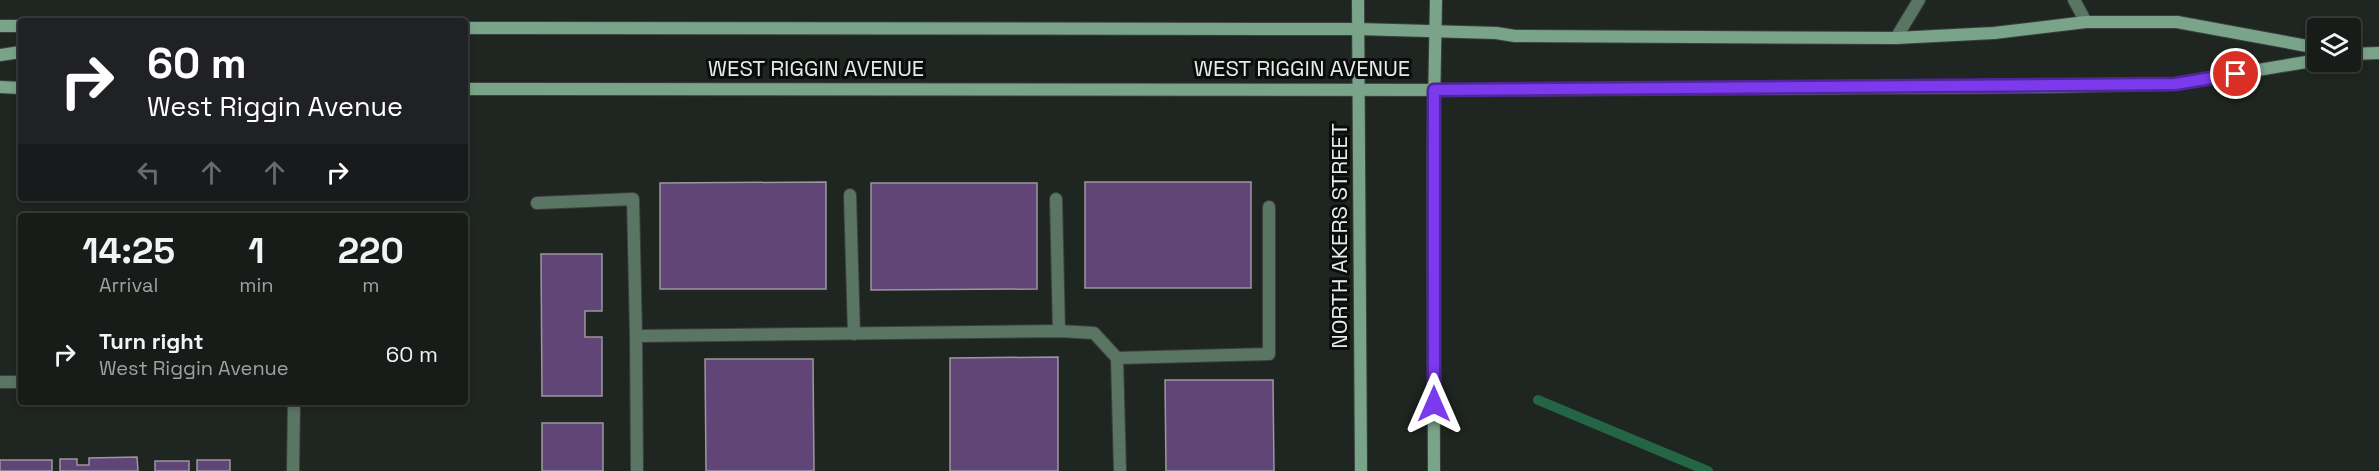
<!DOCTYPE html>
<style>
:root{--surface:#171c19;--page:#242926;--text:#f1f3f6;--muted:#9ea1a2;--line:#363a38}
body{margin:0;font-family:"Space Grotesk",sans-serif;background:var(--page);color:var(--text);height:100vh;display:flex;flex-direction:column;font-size:22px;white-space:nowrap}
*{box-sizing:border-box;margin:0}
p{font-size:20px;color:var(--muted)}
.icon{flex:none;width:33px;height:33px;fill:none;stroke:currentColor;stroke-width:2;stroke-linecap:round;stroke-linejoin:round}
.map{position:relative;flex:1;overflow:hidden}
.drawer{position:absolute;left:18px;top:213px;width:450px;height:192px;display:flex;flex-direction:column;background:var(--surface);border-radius:6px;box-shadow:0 3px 9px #0003,0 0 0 2px var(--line)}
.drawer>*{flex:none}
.guide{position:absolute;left:18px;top:18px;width:450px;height:183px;border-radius:6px;box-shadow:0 3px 9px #0003,0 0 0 2px var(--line);background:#202124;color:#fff;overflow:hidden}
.tools{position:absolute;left:2307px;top:18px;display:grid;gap:12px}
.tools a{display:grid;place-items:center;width:54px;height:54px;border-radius:6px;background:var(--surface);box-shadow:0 3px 9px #0003,0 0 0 2px var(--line);font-size:30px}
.pin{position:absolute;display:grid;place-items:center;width:51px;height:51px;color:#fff;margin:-26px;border:3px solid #fff;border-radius:50%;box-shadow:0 2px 6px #0007}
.me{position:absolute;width:66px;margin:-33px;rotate:0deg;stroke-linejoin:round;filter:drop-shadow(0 0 4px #0008)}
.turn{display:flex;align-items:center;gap:21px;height:126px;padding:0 30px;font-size:27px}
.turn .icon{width:78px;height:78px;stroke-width:2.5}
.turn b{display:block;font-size:42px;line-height:51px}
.lanes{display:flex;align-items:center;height:57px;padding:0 30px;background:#0003;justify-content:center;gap:30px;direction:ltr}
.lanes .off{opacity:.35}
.eta{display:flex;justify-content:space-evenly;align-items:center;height:102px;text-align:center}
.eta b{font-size:36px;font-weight:700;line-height:42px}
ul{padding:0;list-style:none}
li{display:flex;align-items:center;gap:18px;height:78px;padding:0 30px}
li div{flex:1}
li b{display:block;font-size:22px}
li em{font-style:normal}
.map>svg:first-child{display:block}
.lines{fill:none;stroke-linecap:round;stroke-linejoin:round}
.stream{stroke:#236544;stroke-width:10}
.building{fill:#624577;stroke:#9b979e;stroke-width:1.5}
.service-casing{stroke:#3b413d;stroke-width:14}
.minor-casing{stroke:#3b413d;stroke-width:14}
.secondary-casing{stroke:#3b413d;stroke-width:14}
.service{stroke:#5b7565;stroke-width:12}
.minor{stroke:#5b7565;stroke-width:12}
.secondary{stroke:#7aa48a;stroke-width:12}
.route-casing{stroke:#51269a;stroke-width:15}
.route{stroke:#7c3aed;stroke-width:10}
.labels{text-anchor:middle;stroke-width:6;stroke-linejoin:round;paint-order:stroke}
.street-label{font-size:22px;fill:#e7ebe8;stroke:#0a0d0b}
</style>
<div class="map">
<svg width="2379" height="471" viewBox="0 0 2379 471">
<rect width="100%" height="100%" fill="#1f2521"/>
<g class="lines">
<path class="stream" d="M1538,400l170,71"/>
</g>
<g class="building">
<path d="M826,182v107h-166v-106z"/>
<rect x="1085" y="182" width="166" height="106"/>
<path d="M871,183h166v106l-166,1z"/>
<path d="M541,254h61v57h-17v26h17v59h-60z"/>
<path d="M1058,357v114h-108v-113z"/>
<path d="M705,359h108l1,112h-108z"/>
<path d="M1165,380h108l1,91h-108z"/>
<rect x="542" y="423" width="61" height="48"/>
<path d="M137,457l1,14h-78v-12h17v6h12v-7z"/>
<rect x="0" y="460" width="52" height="11"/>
<rect x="197" y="460" width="33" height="11"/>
<rect x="155" y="461" width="34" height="10"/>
</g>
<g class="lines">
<defs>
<g id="service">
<path d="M2074,0l12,22"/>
<path d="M1896,38l23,-38"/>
<path d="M850,195l4,139"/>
<path d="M1056,199l3,132"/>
<path d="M537,203l96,-4 3,137"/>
<path d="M1117,358l152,-4v-147"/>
<path d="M637,471l-1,-135 423,-5 35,2 23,25 3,113"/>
</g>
<g id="minor">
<path d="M0,382h21"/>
<path d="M293,471l1,-69"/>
</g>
<g id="secondary">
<path d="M1358,0l3,471"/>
<path d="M0,26h21"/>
<path d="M465,28l893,1 138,4 19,3 381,2 98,-5 92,-11h91l141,26"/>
<path d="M2350,54l29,-1"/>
<path d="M0,55l21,-3"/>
<path d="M0,87l21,1"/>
<path d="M465,89l1031,1 548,-3 131,-3 143,-24"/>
<path d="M1434,471l-1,-310 3,-161"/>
</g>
</defs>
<use href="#service" class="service-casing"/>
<use href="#minor" class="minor-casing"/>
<use href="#secondary" class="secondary-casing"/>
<use href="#service" class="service"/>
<use href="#minor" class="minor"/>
<use href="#secondary" class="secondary"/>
</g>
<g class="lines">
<defs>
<path id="route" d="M1434,404v-314l741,-6 61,-10"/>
</defs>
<use href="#route" class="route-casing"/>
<use href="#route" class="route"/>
</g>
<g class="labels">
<g class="street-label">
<text x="816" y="76">WEST RIGGIN AVENUE</text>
<text x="1302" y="76">WEST RIGGIN AVENUE</text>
<text transform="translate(1339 236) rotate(-90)" y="8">NORTH AKERS STREET</text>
</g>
</g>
</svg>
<div class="tools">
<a><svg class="icon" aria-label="layers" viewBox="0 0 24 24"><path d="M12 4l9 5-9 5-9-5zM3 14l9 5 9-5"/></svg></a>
</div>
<div class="pin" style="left:2236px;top:74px;background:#d93025"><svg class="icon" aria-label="arrive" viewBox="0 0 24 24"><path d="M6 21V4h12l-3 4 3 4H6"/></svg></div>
<svg class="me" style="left:1434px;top:404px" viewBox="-20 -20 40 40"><path d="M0-17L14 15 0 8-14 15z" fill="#7c3aed" stroke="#fff" stroke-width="4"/></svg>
<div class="guide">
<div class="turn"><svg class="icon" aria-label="right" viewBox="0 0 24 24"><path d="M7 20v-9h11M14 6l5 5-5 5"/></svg><div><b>60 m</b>West Riggin Avenue</div></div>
<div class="lanes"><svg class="icon off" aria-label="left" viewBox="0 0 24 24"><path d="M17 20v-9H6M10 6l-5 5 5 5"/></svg><svg class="icon off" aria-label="ahead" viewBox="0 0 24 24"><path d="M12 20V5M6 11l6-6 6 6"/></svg><svg class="icon off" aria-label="ahead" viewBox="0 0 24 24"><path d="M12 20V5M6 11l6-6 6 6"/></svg><svg class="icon" aria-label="right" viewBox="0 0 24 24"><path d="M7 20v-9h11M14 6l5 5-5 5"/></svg></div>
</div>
<section class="drawer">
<div class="eta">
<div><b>14:25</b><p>Arrival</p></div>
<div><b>1</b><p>min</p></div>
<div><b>220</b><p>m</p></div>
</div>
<ul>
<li><svg class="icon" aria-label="right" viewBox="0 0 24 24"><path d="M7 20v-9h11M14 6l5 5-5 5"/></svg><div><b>Turn right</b><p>West Riggin Avenue</p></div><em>60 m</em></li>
</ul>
</section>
</div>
